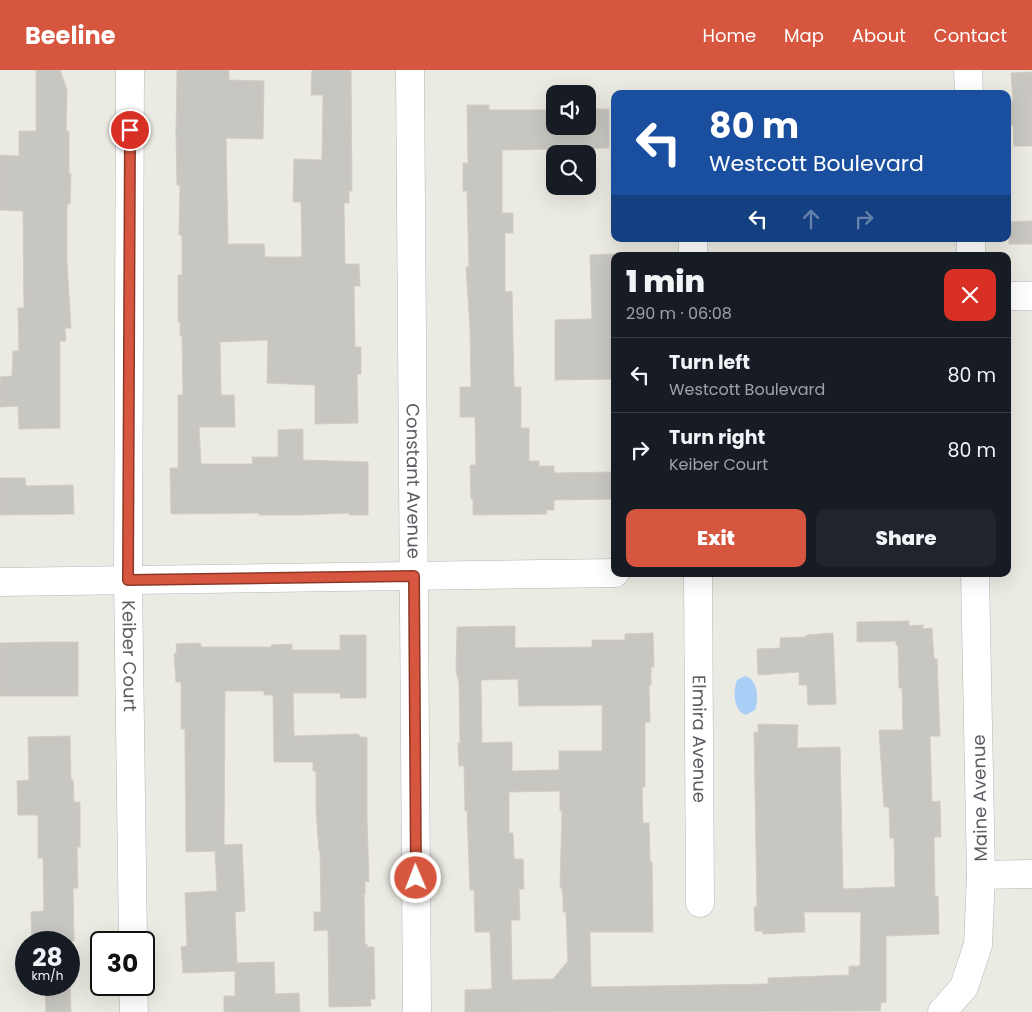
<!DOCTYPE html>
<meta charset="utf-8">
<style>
:root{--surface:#171b24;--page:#20242c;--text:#f1f3f6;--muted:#9ea1a6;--line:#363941;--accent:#d7563f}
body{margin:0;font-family:Poppins,sans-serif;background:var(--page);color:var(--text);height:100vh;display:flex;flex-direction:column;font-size:19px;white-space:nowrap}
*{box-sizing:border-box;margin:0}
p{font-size:16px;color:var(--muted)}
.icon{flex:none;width:28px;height:28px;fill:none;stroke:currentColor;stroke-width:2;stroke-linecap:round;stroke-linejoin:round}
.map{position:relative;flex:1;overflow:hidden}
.side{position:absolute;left:611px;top:182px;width:400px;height:325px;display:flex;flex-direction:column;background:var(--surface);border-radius:10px;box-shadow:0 5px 20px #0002}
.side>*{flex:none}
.banner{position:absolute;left:611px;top:20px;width:400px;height:152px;border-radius:10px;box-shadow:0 5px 20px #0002;background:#1a4fa0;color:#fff;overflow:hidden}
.buttons{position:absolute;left:546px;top:15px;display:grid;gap:10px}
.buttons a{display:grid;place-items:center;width:50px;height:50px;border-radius:10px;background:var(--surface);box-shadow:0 5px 20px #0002;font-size:25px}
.speed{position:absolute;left:15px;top:861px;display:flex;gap:10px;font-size:25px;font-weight:700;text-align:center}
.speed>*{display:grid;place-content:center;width:65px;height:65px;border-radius:50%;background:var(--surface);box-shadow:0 5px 20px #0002;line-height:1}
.speed small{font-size:12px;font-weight:400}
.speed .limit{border:2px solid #111;border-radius:8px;background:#fff;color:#111}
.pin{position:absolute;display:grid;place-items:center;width:42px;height:42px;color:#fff;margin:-21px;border:2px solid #fff;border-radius:50%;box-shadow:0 1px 5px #0007}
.me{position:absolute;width:55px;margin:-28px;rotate:359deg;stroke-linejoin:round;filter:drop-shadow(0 0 4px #0008)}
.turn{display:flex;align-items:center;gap:18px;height:105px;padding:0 15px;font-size:22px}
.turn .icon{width:65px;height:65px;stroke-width:2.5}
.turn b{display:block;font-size:35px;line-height:42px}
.lanes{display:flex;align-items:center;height:48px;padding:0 15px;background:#0003;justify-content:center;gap:25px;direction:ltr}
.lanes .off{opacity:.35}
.round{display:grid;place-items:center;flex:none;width:52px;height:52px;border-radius:10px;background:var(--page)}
.head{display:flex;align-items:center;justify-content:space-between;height:85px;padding:0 15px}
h1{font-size:30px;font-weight:800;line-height:38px}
.button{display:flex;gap:10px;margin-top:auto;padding:10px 15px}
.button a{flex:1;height:58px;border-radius:10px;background:var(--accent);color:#fff;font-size:20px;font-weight:800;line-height:58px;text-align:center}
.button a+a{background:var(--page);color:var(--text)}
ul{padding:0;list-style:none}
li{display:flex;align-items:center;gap:15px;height:75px;padding:0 15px;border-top:1px solid var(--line)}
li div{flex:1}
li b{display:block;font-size:19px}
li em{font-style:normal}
header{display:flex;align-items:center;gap:30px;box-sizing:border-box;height:70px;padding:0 25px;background:var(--accent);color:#fff}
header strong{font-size:24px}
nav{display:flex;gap:28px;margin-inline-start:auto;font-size:18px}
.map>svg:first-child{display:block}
.water{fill:#aacff6}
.building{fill:#c8c6c0;stroke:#d0cdc2;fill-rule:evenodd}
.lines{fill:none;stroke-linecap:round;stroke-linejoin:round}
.minor-casing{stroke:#b4b5b9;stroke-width:29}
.minor{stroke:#fff;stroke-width:28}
.route-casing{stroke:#8c3829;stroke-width:12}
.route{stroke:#d7563f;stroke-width:9}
.labels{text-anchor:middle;stroke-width:4.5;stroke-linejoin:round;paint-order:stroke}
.street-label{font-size:18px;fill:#5b5e62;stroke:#fff}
</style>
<header>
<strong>Beeline</strong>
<nav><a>Home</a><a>Map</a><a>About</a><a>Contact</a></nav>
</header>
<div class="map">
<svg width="1032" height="942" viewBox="0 0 1032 942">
<rect width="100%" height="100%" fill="#ecebe3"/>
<path class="water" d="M745,606c13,3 14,23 10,34l-9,5c-13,-4 -13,-24 -9,-35z"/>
<g class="building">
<path d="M36,0h24l7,20 -1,41h3v43h2l-1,30h-3v60l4,64h-6l1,13h-6v87l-41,1 -1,-23 -18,1v-30l12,-1 1,-25h6l-1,-43h6l-1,-97 -23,-1v-55l19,1v-25h17z"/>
<path d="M177,0h52v10l35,1 -1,58 -37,-1 2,106h36l1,13h37l-1,-55h-8l1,-43 28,1 1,-65h-12l1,-25h39l1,121h-3v12h-5l1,61h14l1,22h-6l1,61h6v27h-4l1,49 -43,1v-39l-48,-2 1,-43 -48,2 1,53h13l1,32h-36l2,37h52l-1,-7h26v-27l25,-1v31l65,2v53h-19v-2l-49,2h-41v-2l-88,1 -1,-46h8v-73h5l-1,-59h-2v-14h-2v-47h4v-40h-3l1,-50h-3l-1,-50z"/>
<path d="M1032,2v74h-18l-1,-21h-5v-24h5l-2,-28z"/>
<path d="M467,35h22v5h66v16h33v-17h21v39l-107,2v63h11v20h-8v59l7,-1 2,96h7v41h8v33h10v5h15v7l60,-1v27l-60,1v10h-8l1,4 -74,1v-16h-2l-1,-34h6l-1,-48h-15v-30h11l-1,-60 -4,-60h3l-2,-76h-4v-28h5z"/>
<path d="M1032,151v23h-23v-22z"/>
<path d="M615,184v125l-60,1v-60l37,-1 -2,-64z"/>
<path d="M0,408h25l1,8 47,-1 1,29 -74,1z"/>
<path d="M909,551v5l14,-1v4l9,-1 2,31h3l3,77h-10l2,66 8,-1 1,36h-7l1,59h3l1,38 -53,2v66l-5,1 -1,8 -415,1v-22l27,-1 -2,-57h-15l-1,-42h-4l-3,-80 -2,1 -1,-45h-5l-1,-23h2l-1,-60 -3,-12 1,-44 58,-1v22l77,-1v-7h33v-6l28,-1 1,34h-3v18h-2l1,37h-5v65h-3l1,36h6l1,39h2l1,70h-63l1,55 177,-3v-6l81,-3v-9h11l1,-54h-57l1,20 -42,2 -1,-3h-7l-1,-24h3l-3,-175 4,1v-9l40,1 -1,23 43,-1 3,142 52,-2 -1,-49h-4l-1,-31h-5l-5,-77h24l-1,-42h-3l-1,-43h-2v-4l-39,1v-20zM518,609l1,27 83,-1v46h-43v19l-47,1v-29l-30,1 -1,-63zM560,721v20h2l-2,77h2l1,9v15h3l2,49 -15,18 -41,1 -1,-60h9l-1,-31h5l-1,-30h-9l-1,-26h-4v-41z"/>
<path d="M833,563l3,71 -28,1 -1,-20h-8v-13l-41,3 -1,-26 23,-1v-10l26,-1v-2z"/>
<path d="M340,565h26v63h-26v-5h-47l1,43 65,-2v3h8v83l2,62 -4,-1v13h-1l1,50h2v3h7l1,52h-5l1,7 -42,1 -1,-77 -14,1v-19h7l-1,-61h-1l-3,-42v-38h-3v-9h-39l-1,-67h-9v-4h-39l-1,154 18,-1 3,67 -10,1 2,51 37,-1 1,32 24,-1 1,19h-76v-16h11v-25l-52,2 -2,-26 6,-1 -2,-53 32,-2 -2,-40 -29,1 -1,-105v-18h-4v-47h-5l-2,-27 1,-2h2l-1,-9 24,-1 1,4h70v-2l21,-1v6h48z"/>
<path d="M51,572h27v54h-78v-53z"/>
<path d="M70,666l1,44h2l1,22h6v45h-3l1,41h-5l1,53h-29v-2l-13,1 -1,-28 13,-1 -1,-53h-5v-43h-20l-1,-34 12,-1 -1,-43z"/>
<path d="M45,915h25l1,27h-25z"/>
</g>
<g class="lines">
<defs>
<g id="minor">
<path id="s1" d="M130,0l-2,510 5,362"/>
<path id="s2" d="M410,0l7,942"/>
<path d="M968,0l1,24"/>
<path d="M693,169v17"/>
<path d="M971,169v17"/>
<path d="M1008,226h24"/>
<path id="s3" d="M698,504l2,329"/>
<path d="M0,512l615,-9"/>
<path d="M981,805l51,-1"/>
<path d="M133,915l1,27"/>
<path d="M942,942l22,-25 14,-42 3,-70 -6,-301"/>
</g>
</defs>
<use href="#minor" class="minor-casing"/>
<use href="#minor" class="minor"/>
</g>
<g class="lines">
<defs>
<path id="route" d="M130,60l-2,450 286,-4 2,302"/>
</defs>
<use href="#route" class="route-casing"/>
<use href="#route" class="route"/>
</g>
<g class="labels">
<g class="street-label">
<text dy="6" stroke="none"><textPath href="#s2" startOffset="411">Constant Avenue</textPath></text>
<text dy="6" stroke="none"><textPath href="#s1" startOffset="586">Keiber Court</textPath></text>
<text dy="6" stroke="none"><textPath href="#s3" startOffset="165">Elmira Avenue</textPath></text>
<text transform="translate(980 728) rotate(-91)" y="6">Maine Avenue</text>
</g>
</g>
</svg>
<div class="buttons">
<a><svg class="icon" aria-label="sound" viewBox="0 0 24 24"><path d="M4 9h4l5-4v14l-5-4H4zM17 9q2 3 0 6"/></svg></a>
<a><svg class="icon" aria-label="search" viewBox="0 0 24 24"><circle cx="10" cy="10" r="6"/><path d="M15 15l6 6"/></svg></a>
</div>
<div class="speed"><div>28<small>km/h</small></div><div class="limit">30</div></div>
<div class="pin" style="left:130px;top:60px;background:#d93025"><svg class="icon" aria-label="arrive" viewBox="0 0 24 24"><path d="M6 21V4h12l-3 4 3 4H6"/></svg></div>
<svg class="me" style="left:416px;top:808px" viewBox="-20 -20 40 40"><circle r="17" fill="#d7563f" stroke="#fff" stroke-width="3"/><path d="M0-11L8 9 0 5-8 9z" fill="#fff"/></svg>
<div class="banner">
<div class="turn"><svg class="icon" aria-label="left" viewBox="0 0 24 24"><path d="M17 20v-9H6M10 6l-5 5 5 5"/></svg><div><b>80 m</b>Westcott Boulevard</div></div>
<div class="lanes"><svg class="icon" aria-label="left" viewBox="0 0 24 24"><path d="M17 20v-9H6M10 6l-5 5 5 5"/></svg><svg class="icon off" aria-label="ahead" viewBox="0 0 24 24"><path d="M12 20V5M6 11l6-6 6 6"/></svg><svg class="icon off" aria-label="right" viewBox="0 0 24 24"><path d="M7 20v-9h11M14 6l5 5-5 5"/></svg></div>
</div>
<section class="side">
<div class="head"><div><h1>1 min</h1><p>290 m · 06:08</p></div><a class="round" style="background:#d93025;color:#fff"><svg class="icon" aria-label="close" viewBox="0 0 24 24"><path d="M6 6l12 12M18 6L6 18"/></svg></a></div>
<ul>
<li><svg class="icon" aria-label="left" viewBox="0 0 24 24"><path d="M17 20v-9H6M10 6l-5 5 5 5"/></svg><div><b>Turn left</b><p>Westcott Boulevard</p></div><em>80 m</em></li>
<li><svg class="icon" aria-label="right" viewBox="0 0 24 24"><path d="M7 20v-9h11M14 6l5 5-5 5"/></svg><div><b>Turn right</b><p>Keiber Court</p></div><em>80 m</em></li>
</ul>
<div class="button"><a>Exit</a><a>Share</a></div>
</section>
</div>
